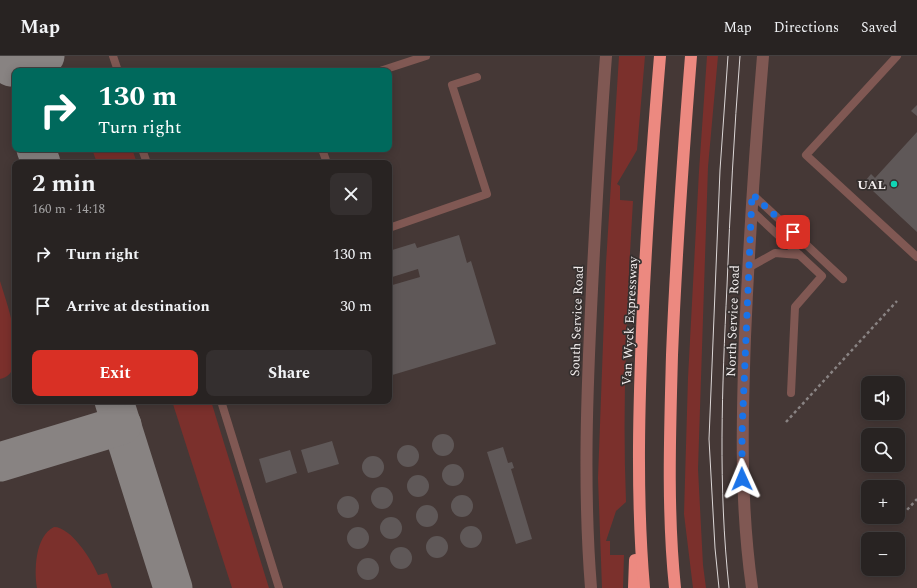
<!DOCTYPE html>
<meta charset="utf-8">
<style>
:root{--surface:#282322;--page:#342f2f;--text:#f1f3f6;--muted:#a5a4a5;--line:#444040;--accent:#d93025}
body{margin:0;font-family:Spectral,serif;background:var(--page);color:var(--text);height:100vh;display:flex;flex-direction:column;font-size:15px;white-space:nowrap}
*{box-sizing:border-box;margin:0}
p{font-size:13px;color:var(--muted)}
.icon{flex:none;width:22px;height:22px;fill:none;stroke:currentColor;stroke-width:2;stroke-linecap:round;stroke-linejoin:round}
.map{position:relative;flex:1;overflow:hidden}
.details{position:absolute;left:12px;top:104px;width:380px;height:244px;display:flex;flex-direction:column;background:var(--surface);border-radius:8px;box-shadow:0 2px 10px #0003,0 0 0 1px var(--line)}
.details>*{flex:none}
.hud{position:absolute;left:12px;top:12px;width:380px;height:84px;border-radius:8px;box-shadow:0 2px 10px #0003,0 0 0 1px var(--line);background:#00695c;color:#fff;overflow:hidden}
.fabs{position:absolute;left:861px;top:320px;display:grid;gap:8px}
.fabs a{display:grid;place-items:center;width:44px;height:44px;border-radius:8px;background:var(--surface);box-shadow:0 2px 10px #0003,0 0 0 1px var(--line);font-size:20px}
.pin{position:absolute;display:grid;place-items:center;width:34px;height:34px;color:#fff;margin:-17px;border-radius:8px;box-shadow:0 2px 6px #0006}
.me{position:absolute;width:44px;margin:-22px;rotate:359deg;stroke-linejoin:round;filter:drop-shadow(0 0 3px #0008)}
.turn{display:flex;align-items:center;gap:14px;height:84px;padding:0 20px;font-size:18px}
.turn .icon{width:52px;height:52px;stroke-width:2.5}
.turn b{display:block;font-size:28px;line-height:34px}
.round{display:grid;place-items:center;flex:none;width:42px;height:42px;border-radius:8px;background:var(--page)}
.overview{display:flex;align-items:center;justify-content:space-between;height:68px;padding:0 20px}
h1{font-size:24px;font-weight:700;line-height:30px}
.primary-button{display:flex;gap:8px;margin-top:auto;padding:8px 20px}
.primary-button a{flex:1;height:46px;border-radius:8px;background:var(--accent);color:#fff;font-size:16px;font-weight:700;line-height:46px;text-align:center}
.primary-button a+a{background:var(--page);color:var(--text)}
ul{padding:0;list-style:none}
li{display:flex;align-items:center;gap:12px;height:52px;padding:0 20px}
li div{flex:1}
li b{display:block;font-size:15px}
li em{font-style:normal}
header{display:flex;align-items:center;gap:24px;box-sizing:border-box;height:56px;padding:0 20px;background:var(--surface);border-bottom:1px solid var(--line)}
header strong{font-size:19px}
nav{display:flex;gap:22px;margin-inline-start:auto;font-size:14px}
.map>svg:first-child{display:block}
.built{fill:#453836;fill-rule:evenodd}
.green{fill:#7b302c}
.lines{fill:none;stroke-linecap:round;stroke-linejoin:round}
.taxiway{stroke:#888382;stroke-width:39}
.building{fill:#5f5858}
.path{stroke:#898383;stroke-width:2.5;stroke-dasharray:3 3;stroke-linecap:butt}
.lane{stroke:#805853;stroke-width:8}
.street{stroke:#805853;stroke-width:12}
.highway{stroke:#ec8980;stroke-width:12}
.tram{stroke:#dcd7d7;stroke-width:1}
.route{stroke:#1a73e8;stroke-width:7;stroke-dasharray:0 12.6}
.poi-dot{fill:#10d5b4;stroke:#352f2e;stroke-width:1.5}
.labels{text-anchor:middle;stroke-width:3.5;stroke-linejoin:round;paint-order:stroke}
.poi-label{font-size:13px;font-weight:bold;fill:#f5f0f0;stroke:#352f2e;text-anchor:end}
.street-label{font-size:13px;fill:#f5f0f0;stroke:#352f2e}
</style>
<header>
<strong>Map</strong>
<nav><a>Map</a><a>Directions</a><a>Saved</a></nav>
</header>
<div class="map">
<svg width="917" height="532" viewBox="0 0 917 532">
<rect width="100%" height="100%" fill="#352f2e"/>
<path class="built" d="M0,0h917v532h-917zM15,15h374v78h-374zM15,107h374v238h-374zM868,327h30v30h-30zM868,379h30v30h-30zM868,431h30v30h-30zM868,483h30v30h-30z"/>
<g class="green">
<path d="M619,0h26l-8,94 -20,34 3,2v14l13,1c-6,101 -11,201 -7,301l-10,9 -10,30h4v14h14l-1,33h-21l-4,-110 8,-215z"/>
<path d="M707,0h11l-10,111 -10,302 5,96 3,23h-13l-9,-74 4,-136 11,-207z"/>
<path d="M92,93h40l5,14h-40z"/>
<path d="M0,225c6,20 33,92 0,98z"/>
<path d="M172,345h39l58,187h-37z"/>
<path d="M54,471c17,0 38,33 44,48l9,-2 5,15h-75c-3,-17 -2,-52 17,-61z"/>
</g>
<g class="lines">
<g class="taxiway">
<path d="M11,11l34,-11"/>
<path d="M36,93l5,14"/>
<path d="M114,345l59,187"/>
<path d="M0,406l122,-37"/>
</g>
</g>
<g class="building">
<path d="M917,49v11l-6,-5z"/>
<path d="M917,76v100l-44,-41 2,-3 -9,-8 5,-6 4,4z"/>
<path d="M459,179l8,28 4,-2 25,83 -107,32v-90l31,-9 -2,-8 -29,9v-27l26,-8 2,5z"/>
<circle cx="443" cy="389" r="11"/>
<path d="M332,385l7,23 -31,9 -7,-23z"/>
<circle cx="408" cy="400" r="11"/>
<path d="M503,391l5,16 4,-1 2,6 -3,1 21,70 -16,5 -29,-92z"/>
<path d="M290,394l7,23 -31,10 -7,-24z"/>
<circle cx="373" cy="411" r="11"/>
<circle cx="453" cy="419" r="11"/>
<circle cx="418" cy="430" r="11"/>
<circle cx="382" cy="442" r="11"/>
<circle cx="462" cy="450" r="11"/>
<circle cx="348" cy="451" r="11"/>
<circle cx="427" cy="460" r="11"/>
<circle cx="391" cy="472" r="11"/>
<circle cx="471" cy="481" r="11"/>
<circle cx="358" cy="482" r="11"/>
<circle cx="437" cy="491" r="11"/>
<circle cx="401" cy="502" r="11"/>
<circle cx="368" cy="513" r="11"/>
</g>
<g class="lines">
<g class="path">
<path d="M786,366l111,-121"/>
<path d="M895,467l22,-24"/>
</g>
<g class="lane">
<path d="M113,0l5,15"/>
<path d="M897,0l-91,99 111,102"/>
<path d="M380,15l46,-15"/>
<path d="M142,93l5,14"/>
<path d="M322,93l5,14"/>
<path d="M752,138l91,85"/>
<path d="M751,154l71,66 -27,31 -4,86"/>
<path d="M389,172l98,-34 -35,-109 25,-8"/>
<path d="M748,212l27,-15 24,2"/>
<path d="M221,345l58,187"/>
</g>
<g class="street">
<path d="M591,532c-8,-100 -4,-199 1,-299 4,-78 8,-156 14,-233"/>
<path d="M752,532c-12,-85 -10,-166 -7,-251 4,-94 10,-187 18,-281"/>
</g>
<g class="highway">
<path d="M634,532l1,-28"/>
<path d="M644,532c-8,-94 -5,-187 -1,-281 4,-84 10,-168 17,-251"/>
<path d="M675,532c-8,-77 -5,-156 -3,-233 4,-100 11,-199 19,-299"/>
</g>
<g class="tram">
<path d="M719,532l-4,-40 -6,-109 11,-269 8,-114"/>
<path d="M729,532c-11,-103 -7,-199 -2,-302 3,-77 7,-153 13,-230"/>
</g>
</g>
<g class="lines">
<path class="route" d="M742,423v-46l10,-239 41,38"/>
</g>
<circle class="poi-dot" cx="894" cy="128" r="4"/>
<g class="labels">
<g class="poi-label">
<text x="886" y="133">UAL</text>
</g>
<g class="street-label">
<text transform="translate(576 265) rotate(-88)" y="5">South Service Road</text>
<text transform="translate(629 265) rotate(-87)" y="5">Van Wyck Expressway</text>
<text transform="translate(732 265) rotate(-88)" y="5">North Service Road</text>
</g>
</g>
</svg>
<div class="fabs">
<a><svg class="icon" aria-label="sound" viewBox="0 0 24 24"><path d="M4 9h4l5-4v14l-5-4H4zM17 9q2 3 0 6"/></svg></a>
<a><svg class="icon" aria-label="search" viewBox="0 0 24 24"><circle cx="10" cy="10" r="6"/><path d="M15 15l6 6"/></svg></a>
<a>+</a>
<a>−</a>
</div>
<div class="pin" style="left:793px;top:176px;background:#d93025"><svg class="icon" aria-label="arrive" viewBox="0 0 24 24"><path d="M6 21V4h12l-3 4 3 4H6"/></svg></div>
<svg class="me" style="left:742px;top:423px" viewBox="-20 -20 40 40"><path d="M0-17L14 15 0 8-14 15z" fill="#1a73e8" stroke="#fff" stroke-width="4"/></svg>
<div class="hud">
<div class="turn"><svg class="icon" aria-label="right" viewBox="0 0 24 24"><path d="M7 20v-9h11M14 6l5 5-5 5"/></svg><div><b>130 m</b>Turn right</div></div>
</div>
<section class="details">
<div class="overview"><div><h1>2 min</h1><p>160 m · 14:18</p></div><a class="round"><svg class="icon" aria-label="close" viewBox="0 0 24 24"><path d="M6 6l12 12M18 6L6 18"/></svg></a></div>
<ul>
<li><svg class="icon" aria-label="right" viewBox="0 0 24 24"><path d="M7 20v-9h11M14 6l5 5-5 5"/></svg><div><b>Turn right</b></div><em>130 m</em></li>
<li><svg class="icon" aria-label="arrive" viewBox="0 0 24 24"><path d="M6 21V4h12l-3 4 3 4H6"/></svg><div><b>Arrive at destination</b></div><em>30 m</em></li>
</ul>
<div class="primary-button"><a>Exit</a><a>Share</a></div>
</section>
</div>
